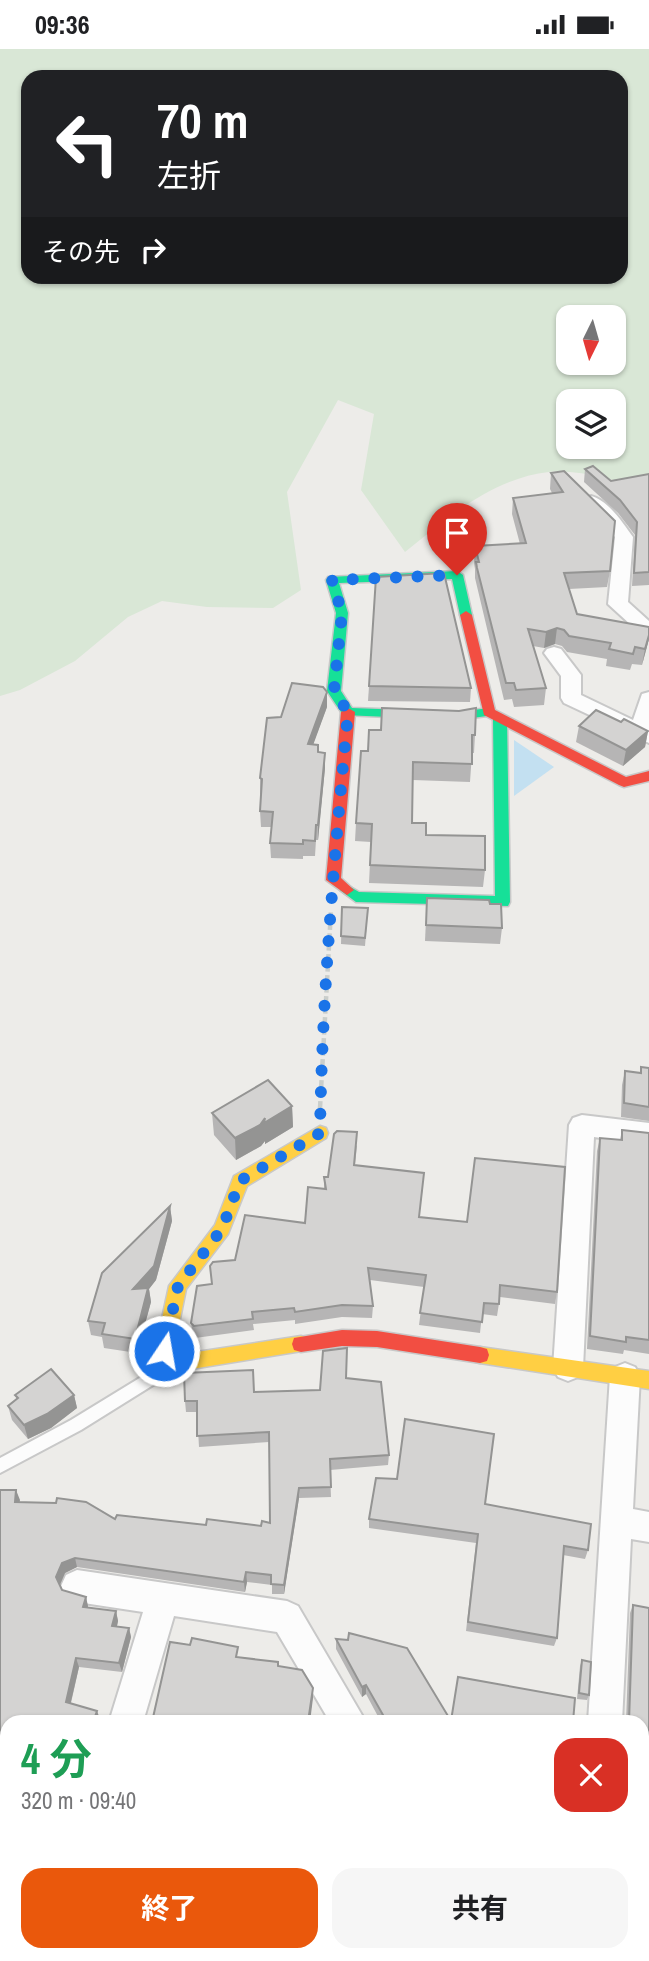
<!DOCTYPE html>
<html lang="ja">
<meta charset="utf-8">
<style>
:root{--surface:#fff;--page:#f6f6f6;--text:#202124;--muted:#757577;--accent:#ea580c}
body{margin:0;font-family:"Archivo Narrow","Noto Sans JP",sans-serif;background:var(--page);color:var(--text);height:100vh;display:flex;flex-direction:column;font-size:26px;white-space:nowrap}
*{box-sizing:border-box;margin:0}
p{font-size:23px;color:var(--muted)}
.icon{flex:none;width:38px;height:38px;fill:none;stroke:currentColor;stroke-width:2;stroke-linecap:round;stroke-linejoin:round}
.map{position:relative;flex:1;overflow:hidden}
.panel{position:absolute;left:0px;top:1666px;width:649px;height:247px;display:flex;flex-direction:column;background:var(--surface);border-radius:21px 21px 0 0;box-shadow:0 2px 5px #0004}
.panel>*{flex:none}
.hud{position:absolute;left:21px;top:21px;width:607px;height:214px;border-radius:21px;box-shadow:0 2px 5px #0004;background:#202124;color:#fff;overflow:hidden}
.needle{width:46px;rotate:185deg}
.tools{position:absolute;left:556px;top:256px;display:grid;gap:14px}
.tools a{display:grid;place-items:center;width:70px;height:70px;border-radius:14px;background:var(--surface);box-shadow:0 2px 5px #0004;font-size:35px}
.pin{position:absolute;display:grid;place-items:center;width:60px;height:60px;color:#fff;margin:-72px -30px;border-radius:50% 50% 50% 0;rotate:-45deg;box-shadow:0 0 7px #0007}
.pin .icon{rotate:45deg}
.me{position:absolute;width:77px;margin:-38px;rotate:12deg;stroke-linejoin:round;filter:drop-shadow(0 0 5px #0008)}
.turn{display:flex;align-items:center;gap:24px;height:147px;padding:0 21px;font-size:32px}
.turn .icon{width:91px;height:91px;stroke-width:2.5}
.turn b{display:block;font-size:49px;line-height:60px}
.then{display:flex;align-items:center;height:66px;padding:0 21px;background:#0003;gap:14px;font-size:26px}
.round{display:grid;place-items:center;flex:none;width:74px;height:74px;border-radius:21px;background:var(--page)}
.head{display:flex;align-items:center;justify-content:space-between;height:119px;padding:0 21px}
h1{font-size:42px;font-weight:700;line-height:52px;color:#1e9e55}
.action{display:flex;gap:14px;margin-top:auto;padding:14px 21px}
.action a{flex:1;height:80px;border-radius:21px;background:var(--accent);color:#fff;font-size:28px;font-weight:700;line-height:80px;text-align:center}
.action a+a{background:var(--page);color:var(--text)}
.status{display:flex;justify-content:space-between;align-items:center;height:49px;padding:0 35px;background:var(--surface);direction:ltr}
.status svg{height:19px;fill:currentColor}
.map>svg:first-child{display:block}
.green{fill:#d9e7d6;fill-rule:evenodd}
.water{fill:#c3e0f1}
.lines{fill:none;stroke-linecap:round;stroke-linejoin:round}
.lane-casing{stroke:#c8c8c8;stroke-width:4}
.street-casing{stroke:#c8c8c8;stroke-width:4}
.fast-casing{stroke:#c8c8c8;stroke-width:3}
.slow-casing{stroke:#c8c8c8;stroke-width:3}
.jam-casing{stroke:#c8c8c8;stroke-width:3}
.path{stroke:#cacecb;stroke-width:4.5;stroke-dasharray:7 3.5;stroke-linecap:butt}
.lane{fill:#fcfcfc;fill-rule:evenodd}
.street{fill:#fcfcfc;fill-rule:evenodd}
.fast{fill:#16e098;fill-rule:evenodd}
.slow{fill:#ffcf43;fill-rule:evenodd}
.jam{fill:#f24e42;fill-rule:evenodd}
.wall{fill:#b6b5b5}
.shaded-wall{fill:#949493}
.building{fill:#d4d3d2;stroke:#949493;stroke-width:2}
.route{stroke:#1a73e8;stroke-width:12;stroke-dasharray:0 21.6}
</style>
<div class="status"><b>09:36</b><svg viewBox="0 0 49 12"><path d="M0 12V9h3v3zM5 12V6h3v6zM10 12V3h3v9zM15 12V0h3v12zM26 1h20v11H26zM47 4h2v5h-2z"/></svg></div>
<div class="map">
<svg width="649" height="1912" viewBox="0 0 649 1912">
<rect width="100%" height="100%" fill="#edece9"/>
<path class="green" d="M0,0h649v440c-31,-7 -68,-20 -100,-17 -56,6 -102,46 -144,80l-44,-62 13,-76 -36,-14 -51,92 14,98 -28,18 -66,-1 -45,-6 -34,16 -53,44 -55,29 -20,6zM28,28h593v200h-593zM569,268h45v45h-45zM569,352h45v45h-45z"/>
<path class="water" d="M514,691l40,27 -40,29z"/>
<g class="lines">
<defs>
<path id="lane" d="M169,1311l5,2 2,5 -2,5 -93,58 -81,43v-15l71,-38z"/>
<g id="street">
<path d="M591,447c17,4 32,27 42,41l-5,65 21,19v16l-7,-2 -34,-31 7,-67 -33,-36z"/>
<path d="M554,598l7,2 20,26v20l52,25 9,-26 7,-2v51l-85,-40 -3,-5v-22l-17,-23 3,-4z"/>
<path d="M582,1066l67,8v22l-55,-8 -11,231 -5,9 -10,4 -10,-4 -5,-9 16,-243 4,-7z"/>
<path d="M625,1314l10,4 5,9 -7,133 16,3v30l-18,-3 -9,183h-34l22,-346 5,-9z"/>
<path d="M77,1521l210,31 11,5 68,116h-36l-53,-90 -103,-16 -31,106h-34l34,-110 -66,-10 -11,-5 -5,-11 5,-11z"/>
<path d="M642,1714l7,1v34l-7,-1z"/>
<path d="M0,1819l7,2v36l-7,-2z"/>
<path d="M265,1906h62l2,6h-62z"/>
<rect x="576" y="1906" width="36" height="6"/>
</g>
<g id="fast">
<path d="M457,522l6,4 9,40 -6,4 -6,-4 -8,-36 -113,4 9,30 -7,78 11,17 106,4 31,-4 7,4 -2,3 -36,5 -115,-5 -16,-24 9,-78 -10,-33 2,-3z"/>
<path d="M500,666l7,4 3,183 -2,4 -152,-4 -16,-12 2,-4 5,-1 12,7 136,4 -2,-177z"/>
</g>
<g id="slow">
<path d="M320,1077l6,2 2,5 -2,5 -79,48 -19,48 -42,55 -12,60 3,6 124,-19 7,2 2,6 -2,6 -135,22 -7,-2 -11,-19 14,-65 46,-61 19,-49z"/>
<path d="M480,1298l169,24v18l-169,-26 -7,-2 -2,-6 2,-6z"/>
</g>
<g id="jam">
<path d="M466,562l6,4 23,95 131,67 23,-6v10l-25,6 -5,-2 -135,-70 -24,-100z"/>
<path d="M348,659l7,4 -14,166 13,12 -7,5 -21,-15 15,-168z"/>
<path d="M342,1281l35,1 103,16 7,2 2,6 -2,6 -7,2 -103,-16 -35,-1 -41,6 -7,-2 -2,-6 2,-6z"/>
</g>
</defs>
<use href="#lane" class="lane-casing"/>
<use href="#street" class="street-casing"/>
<use href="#fast" class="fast-casing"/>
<use href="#slow" class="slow-casing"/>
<use href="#jam" class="jam-casing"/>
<path class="path" d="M320,1059l11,-198"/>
<use href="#lane" class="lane"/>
<use href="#street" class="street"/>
<use href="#fast" class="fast"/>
<use href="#slow" class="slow"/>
<use href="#jam" class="jam"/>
</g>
<g class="wall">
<path d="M585,420l26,12 38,-7v111l-17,1 3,-51 -17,-22 -34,-31z"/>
<path d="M551,424l59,98 -3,16 -38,2 8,25 72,13v12l-7,26 -10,-1 -2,6 -24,-4 1,-7 -40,-7 -5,-6 -7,-2 -11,4 -11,-2 13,42 -2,17 -30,2 -2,-8 -8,1 -29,-122v-9l-1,-6 1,-17 45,-2 -8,-30 1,-16 39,-5 -2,-4z"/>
<path d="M369,637l102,2 -1,14 -102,-1z"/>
<path d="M327,643v15l-14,37 5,1v8l7,15 -7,72h-2l-1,16h-12v3l-32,-1 -1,-15 2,-16h-11l-1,-16 1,-17h-1v-16l21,-61z"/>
<path d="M459,662l16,24 -1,18h-2l-2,29 -57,-2 -1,43 14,12 59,35 -2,17 -114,-4 2,-41 -16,-1 1,-18 12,-72 13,-21z"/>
<path d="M621,673l27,9 -3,16 -22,19 -47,-24 3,-16z"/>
<path d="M427,849l63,6 12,24 -2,16 -75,-3z"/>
<path d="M342,858l26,1 -3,38 -24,-2z"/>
<path d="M649,991v81l-28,-4 1,-32 3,-14 15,2 1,-6 8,1z"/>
<path d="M292,1057l1,21 -28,17v-3l-4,5 -25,14 -22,-25 -2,-22z"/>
<path d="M622,1081l27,3v221l-25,-4 -1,4 -36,-5 10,-198 3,-13 20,2z"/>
<path d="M357,1096l-2,20 68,21 -4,31 138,75 -2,12 -55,-7 -3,19 -15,-2 -2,19 -61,-8 5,-38 -54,-7 3,26 -1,12 -30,-1 -47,7v-4l-42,4 1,6 -59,8 -2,-3 -2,-12 21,-39 23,-24 70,-37 19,-34v-12h4z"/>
<path d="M170,1157l2,15 -16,59 -7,9 2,13 -14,51 -33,-5 -2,-11 -11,-2 -3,-14z"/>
<path d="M346,1329l43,77 -1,10 -58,5 1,27 -32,1 -15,96h-12v-9l-25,-3 -2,10 -168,-25 -12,6 -5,12 2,5 24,7 2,11 28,3 2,10 -1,5 12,2 2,9 -9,35 -43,-5 -8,36 29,16 -93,3v143l-5,1 -2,-3v-373h16l3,12 96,17 91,6 55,1 9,-3 -1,-81 -70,5 -2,-35h-11l-1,-11 69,-9 66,-2z"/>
<path d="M15,1346h59l3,13 -26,20 -23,11 -16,-19 -4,-14 9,-6z"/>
<path d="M485,1455l103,46 -3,9 -22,-4 -6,83 -3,8 -88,-15 10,-88 -107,-15v-9z"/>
<path d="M633,1556l16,3v155l-7,-1v-40h-16l4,-109z"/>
<path d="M336,1590l115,81 122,2h-192l-15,-28 -4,3 -26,-48z"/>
<path d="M582,1611l7,35 -2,5 -10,-1 3,-33z"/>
<path d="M372,1906l124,2 1,-2h75l-1,6h-199z"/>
<path d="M619,1906h23l7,6h-30z"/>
</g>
<g class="shaded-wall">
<path d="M557,579l-2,16 -11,4 2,-16z"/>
<path d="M649,586v4l-7,26 3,-16z"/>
<path d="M327,643v15l-19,52v-15z"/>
<path d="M648,682l-3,16 -22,19 3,-16z"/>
<path d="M325,704v15l-7,72v-15z"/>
<path d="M292,1057l1,21 -28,17v-3l-4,5 -25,14 -1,-22 30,-20z"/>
<path d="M170,1157l2,15 -16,59 -7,9 2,13 -14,51 -2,-14 -2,-50z"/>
<path d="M74,1346l3,13 -26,20 -23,11 -4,-14z"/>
<path d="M299,1439v10l-15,96v-9z"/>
<path d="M16,1441l4,10 -2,12 -3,-10z"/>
<path d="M75,1509l2,9 -12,6 -6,14 -3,-10 6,-14z"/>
<path d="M246,1523l1,10 -2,10 -1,-10z"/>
<path d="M86,1548l2,9 -2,10 -3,-9z"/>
<path d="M116,1562l2,10 -3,14 -3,-9z"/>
<path d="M129,1579l2,9 -9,35 -3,-9z"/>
<path d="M76,1609l3,9 -10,43 -3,-8z"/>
<path d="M366,1636v9l-4,3v-10z"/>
<path d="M313,1639v10l-3,24h-2z"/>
<path d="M97,1662l3,8 -1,3h-6z"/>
</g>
<g class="building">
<path d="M593,417l18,15 38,-7v98l-15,1 3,-51 -17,-22 -35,-31z"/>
<path d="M564,422l51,50 -5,50 -46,2 13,41 72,13v8l-4,14 -10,-2 -2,7 -24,-5 2,-6 -42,-7 -5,-6 -7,-2 -11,4 -18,-3 18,59 -30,2 -2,-7h-8l-29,-115 -1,-6h3l-4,-16 51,-3 -13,-45 50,-6 -12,-19z"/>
<path d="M444,524l27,115 -102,-2 7,-109z"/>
<path d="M292,634l31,4 4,5 -19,52 10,1v7l7,1 -7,72h-2l-1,16 -12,-1v4l-33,-1 3,-31 -13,-1 2,-32 -2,-1 7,-60 14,-1z"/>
<path d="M382,659l77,3 17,-3 -1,27h-3v29l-59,-2 -1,61h14v12l59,1v34l-115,-5 2,-41 -16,-1 5,-72h7l1,-21h12z"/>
<path d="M596,661l25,12 3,-3 24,12 -22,19 -47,-24z"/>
<path d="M427,849l62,2 1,4h11l1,24 -76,-3z"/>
<path d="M342,858l26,1 -3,30 -24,-2z"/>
<path d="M641,1018l8,1v39l-25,-4 1,-32 16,2z"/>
<path d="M268,1031l24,26 -28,17 1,-5 -5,7 -25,13 -23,-25z"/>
<path d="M622,1081l27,3v207l-23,-3v5l-36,-6 10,-198 22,2z"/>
<path d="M337,1082l20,1 -3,33 70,8 -5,44 48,5 8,-64 90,9 -8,125 -57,-7 -1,19 -15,-1 -2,19 -62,-9 6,-38 -58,-7 5,38 -31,-1 -47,7 -1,-4 -42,4 1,7 -59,7 -3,-3 6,-37 15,-2 -2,-18 3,-4 22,-2 10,-45 60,8 3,-36 18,2 -2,-12h4l6,-43z"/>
<path d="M170,1157l-16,60 -21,23 15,-1 -13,51 -33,-5 3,-11 -17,-2 14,-48z"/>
<path d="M347,1299l-1,30 35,4 8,73 -59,4 1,28 -32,1 -15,97 -13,-1v-9l-25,-3 -2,10 -169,-24 -13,5 -6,14 6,13 24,7 -3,10 33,4 -4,15 17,2 -10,35 -43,-5 -10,44 31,9 -4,11h-86v135l-7,1v-368h16l-1,12 41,1 1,-5 29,4 29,17 2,-4 89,10 1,-6 54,7 1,-5 8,2 -1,-91 -72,4v-35h-12l-1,-28 69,-3 1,22 66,-2 3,-39z"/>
<path d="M51,1320l23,26 -27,19 -23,11 -16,-19 10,-8 -3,-3z"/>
<path d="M405,1370l89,15 -9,70 106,20 -3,26 -24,-4 -7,92 -89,-16 10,-88 -109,-15 7,-41 21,1z"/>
<path d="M633,1556l16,3v148l-7,-1v-33h-13z"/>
<path d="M349,1584l58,15 44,73 7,-44 117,21 -2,24h-186l-21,-37 -4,2 -26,-48 12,1z"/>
<path d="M192,1589l46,9 -2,10 42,5v4l24,4 11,18 -5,34h-156l18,-80 20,3z"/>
<path d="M582,1611l9,2 -2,33 -10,-2z"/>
<path d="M642,1891l7,1v20h-26v-6h19z"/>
<path d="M372,1906h113l13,2v-2h74l-1,6h-196l1,-5h-4z"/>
</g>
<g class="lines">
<path class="route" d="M164,1302l14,-65 44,-57 18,-48 80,-48c2,-141 15,-281 28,-421l-14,-21 8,-78 -10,-33 125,-5"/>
</g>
</svg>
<div class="tools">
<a><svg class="needle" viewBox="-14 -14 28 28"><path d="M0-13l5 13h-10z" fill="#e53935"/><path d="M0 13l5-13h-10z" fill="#757577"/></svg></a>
<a><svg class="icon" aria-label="layers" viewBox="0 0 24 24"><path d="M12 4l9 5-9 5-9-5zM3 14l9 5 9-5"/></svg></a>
</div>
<div class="pin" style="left:457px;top:526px;background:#d93025"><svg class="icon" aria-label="arrive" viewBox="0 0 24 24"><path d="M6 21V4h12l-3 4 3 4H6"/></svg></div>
<svg class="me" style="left:164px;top:1302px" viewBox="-20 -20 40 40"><circle r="17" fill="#1a73e8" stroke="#fff" stroke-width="3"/><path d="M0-11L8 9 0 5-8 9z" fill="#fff"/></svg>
<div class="hud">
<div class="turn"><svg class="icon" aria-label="left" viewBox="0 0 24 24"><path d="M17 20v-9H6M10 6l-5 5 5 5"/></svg><div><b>70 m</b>左折</div></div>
<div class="then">その先<svg class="icon" aria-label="right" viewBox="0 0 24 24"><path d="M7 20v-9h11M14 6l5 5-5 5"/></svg></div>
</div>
<section class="panel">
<div class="head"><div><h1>4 分</h1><p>320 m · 09:40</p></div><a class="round" style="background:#d93025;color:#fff"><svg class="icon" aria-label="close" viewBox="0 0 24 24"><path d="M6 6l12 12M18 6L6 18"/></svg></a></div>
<div class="action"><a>終了</a><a>共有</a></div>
</section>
</div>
